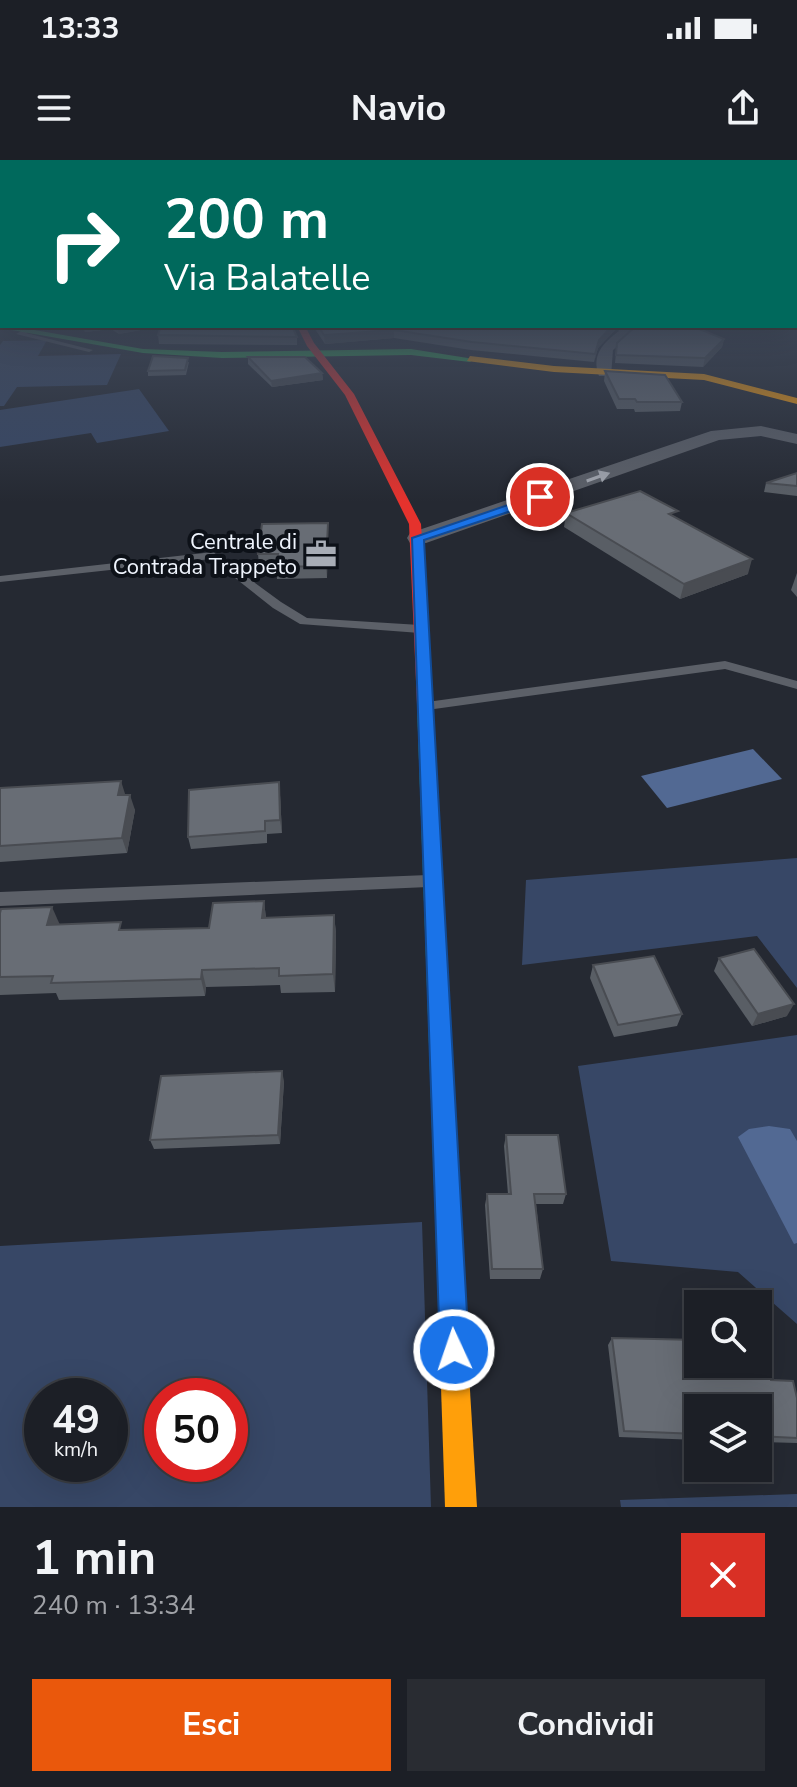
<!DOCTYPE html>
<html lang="it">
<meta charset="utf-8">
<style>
:root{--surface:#1c1f26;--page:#292c32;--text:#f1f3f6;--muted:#a0a2a7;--line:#3a3d43;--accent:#ea580c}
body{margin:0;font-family:"Nunito Sans",sans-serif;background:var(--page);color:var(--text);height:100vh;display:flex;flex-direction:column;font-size:30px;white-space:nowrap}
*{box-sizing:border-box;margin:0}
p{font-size:26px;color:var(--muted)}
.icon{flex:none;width:44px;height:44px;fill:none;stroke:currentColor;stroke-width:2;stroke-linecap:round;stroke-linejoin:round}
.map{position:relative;height:1347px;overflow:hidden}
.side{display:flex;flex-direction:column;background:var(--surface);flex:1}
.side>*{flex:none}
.top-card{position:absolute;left:0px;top:0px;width:798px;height:168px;box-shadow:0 8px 32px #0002,0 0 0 2px var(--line);background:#00695c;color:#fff;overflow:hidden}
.controls{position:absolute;left:684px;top:1130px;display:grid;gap:16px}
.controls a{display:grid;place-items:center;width:88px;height:88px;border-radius:0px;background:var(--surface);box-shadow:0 8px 32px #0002,0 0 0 2px var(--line);font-size:40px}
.speed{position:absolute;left:24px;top:1218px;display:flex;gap:16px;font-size:40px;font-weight:700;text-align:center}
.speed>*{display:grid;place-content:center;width:104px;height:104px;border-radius:50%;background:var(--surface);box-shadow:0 8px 32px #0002,0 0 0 2px var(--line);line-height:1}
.speed small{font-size:20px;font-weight:400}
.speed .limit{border:12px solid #d22;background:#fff;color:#111}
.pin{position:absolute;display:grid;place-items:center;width:68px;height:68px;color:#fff;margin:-34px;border:4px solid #fff;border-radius:50%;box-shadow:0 2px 8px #0007}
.me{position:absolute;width:88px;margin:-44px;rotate:357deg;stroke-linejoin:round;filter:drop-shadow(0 0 6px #0008)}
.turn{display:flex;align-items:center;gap:28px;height:168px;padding:0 32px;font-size:36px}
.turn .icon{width:104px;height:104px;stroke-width:2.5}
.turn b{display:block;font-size:56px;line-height:68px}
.round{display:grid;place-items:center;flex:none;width:84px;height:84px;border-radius:0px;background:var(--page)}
.headline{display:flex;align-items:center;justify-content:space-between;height:136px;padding:0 32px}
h1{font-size:48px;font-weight:700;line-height:60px}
.primary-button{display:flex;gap:16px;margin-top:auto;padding:16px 32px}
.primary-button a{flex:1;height:92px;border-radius:0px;background:var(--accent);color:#fff;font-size:32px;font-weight:700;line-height:92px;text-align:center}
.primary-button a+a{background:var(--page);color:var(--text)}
.status{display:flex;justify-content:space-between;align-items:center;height:56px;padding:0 40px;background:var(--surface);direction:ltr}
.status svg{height:22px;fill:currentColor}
header{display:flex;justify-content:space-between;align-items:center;height:104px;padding:0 32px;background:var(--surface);font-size:36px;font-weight:700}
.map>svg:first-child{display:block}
.green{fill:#374766;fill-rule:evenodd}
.water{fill:#526993}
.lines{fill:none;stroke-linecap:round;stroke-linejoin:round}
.lane{fill:#5c6068;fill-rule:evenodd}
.street{fill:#5c6068;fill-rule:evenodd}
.fast{fill:#30b455;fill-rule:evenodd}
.slow{fill:#ff9f0a;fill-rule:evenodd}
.jam{fill:#e5322d;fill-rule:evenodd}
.wall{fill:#595e65}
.shaded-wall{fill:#494c52}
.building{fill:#686d75;stroke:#494c52;stroke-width:2}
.oneway{fill:#a6aab2}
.route{fill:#1a73e8;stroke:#114b97;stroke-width:2}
.labels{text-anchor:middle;stroke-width:8;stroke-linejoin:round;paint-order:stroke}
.far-poi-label{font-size:22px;fill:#eff4fd;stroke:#0d1118;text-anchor:end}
</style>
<div class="status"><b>13:33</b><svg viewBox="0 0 49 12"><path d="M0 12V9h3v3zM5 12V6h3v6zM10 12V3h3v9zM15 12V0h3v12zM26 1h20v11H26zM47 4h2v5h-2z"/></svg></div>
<header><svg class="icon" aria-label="menu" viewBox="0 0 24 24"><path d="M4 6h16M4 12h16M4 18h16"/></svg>Navio<svg class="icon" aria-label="share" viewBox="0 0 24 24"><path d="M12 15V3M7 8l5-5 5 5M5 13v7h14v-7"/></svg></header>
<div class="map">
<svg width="797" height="1347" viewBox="0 0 797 1347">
<rect width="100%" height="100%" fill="#252932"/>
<g class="green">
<path d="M47,180l-9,16 83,-2 -14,31 -90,2 -13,19h-4v-61l3,-4z"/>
<path d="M139,229l30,42 -72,12 -6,-10 -91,14v-37z"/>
<path d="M797,698v130l-40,-52 -235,29 4,-85z"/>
<path d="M797,875v289l-59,-52 -127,-11 -33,-195z"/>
<path d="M422,1062l9,285h-431v-261zM42,1236h68v68h-68zM162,1236h68v68h-68z"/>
<path d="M797,1334v13h-176l-1,-7z"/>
</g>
<g class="water">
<path d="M753,589l29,30 -115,29 -26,-32z"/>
<path d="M769,966l21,3 7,12v102l-3,1 -56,-107 11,-8z"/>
</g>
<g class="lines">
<g class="lane">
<path d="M27,168l4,2 -5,3 67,17 -4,2 -73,-18z"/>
<path d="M213,392l68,50 26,16 113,7 6,4 -6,4 -120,-9 -27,-16 -62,-49 -211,23v-6z"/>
<path d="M725,501l72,20v8l-72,-20 -298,41 -7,-4 7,-4z"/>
<path d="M428,715l6,2 2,4 -2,4 -6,2 -428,19v-14z"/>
</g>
<g class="street">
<path d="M615,166h16l4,5 -22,19 -2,26h-12c-8,-21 4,-33 20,-45z"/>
<path d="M761,266l36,8v10l-36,-8 -42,4 -293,103h-16l-3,-5 3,-5 301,-102z"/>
</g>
<g class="fast">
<path d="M0,164l143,25 79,3 189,-3 63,10 -4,3 -59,-7 -189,3 -79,-5 -143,-25z"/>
<path d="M425,539l8,5 35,653 -4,10 -10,4 -10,-4 -4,-10 -23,-653z"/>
</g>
<g class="slow">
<path d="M470,196l84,10 150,8 93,24v6l-93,-24 -150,-8 -87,-11z"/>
<path d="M454,1183l10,4 4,10 9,150h-32l-5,-150 4,-10z"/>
</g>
<path class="jam" d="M297,166h8l9,17 40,51 67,130 12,180 -3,3 -5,2 -8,-5 -8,-180 -64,-129 -38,-49z"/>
</g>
<g class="wall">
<path d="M83,166h209l5,11v8l-138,-1 -1,-9 3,-9 -42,8 -8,-5 -26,3z"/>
<path d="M313,166h302v4l-17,18 -4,14 -123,-12 -77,-12 -69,6z"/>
<path d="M634,166h58l32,13 -2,8 -19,20 -88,-4 2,-20 18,-16z"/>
<path d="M248,197l74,16 1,7 -51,7 -24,-23z"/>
<path d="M189,202l-3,13 -38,1v-5z"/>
<path d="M605,211l77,31 -2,9 -45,1 -1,-3h-17l-13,-28z"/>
<path d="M797,313v23l-33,-4 2,-9z"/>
<path d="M566,353l110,5 72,56 -68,25 -116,-72z"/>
<path d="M328,363l-1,55 -50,1 -1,-14h-17l-1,-11z"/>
<path d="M797,413v24l-6,-7z"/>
<path d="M0,628l125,7 10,15 -8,43 -127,9z"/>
<path d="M280,635l2,38 -15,1v9l-76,6 -3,-12z"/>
<path d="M264,741l2,17 68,-3 2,18 -1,59 -54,1 -1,-8 -74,2 -1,9 -146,4 -3,-7 -56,2v-82l60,11 63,6 86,-2z"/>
<path d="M719,798l68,58 -35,10 -38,-55z"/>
<path d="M593,805l89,49 -5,12 -63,11 -24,-59z"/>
<path d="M284,921l-4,63 -126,5 -4,-9z"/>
<path d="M506,975l60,59 -3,10h-27l7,65 -3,10h-50l-5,-74 2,-11h21l-4,-48z"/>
<path d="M612,1178l159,42 26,18v45l-39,-1v-34h-60v32l-79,-3 -11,-92z"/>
</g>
<g class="shaded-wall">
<path d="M83,166h28v3l-26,3z"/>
<path d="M117,166h46l-44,8z"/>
<path d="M612,166h3v4l-17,18 -4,14 5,-22z"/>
<path d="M394,170v8l-69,6 -1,-9z"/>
<path d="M724,179l-2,8 -19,20 2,-9z"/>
<path d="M322,213l1,7 -51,7 -1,-6z"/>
<path d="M328,363v11l-1,44 -1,-12z"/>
<path d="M752,399l-4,15 -68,25 4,-15z"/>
<path d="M121,621l5,16 -8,-2z"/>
<path d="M279,622l1,13 2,38 -2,-13z"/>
<path d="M130,635l5,15 -8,43 -5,-15z"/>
<path d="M264,741l2,18 -4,-1z"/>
<path d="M52,747l8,18h-13z"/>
<path d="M334,755l2,18 -1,59 -2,-18z"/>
<path d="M202,810l4,17 -1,9 -4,-17z"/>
<path d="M794,844l-7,12 -35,10 6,-12z"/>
<path d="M282,911l2,10 -4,63 -2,-9z"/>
</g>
<g class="building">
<path d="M161,166h131l5,11 -139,-2z"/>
<path d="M318,166h294l-13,14 -4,14 -123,-12 -78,-12 -70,5z"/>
<path d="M636,166h56l32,13 -19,19 -89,-3 1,-12z"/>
<path d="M153,196l35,2 -3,12 -37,1z"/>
<path d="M248,197h57l17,16 -51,8z"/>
<path d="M605,211l60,4 17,27h-45l-2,-3h-16z"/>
<path d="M797,313v13l-31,-3z"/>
<path d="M640,331l38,20 -9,3 83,45 -68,25 -118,-71z"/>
<path d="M328,363l-2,43 -50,1 2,-13h-20l4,-30z"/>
<path d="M121,621l-3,14h12l-8,43 -122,8v-58z"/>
<path d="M279,622l1,38 -15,1v10l-77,6 1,-47z"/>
<path d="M264,741l-2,17 72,-3 -1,59 -54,2v-8l-77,2 -1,9 -150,4 2,-7 -53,1v-64l1,-4 51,-2 -5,18 74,-3 -2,8 90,-2 4,-25z"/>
<path d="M754,789l40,55 -36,10 -39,-56z"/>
<path d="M654,796l28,58 -64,11 -25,-60z"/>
<path d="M282,911l-4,64 -128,5 11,-64z"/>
<path d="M506,975h52l8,59h-32l9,75h-51l-5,-75h24z"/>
<path d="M758,1162l13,58 22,1 4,17v40l-39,-2v-28h-60v26l-74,-3 -12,-93 86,2v24h60z"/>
</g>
<defs><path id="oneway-solid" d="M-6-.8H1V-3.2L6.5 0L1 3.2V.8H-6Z" transform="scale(2)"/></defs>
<use class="oneway" href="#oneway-solid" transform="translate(598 317) rotate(-19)"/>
<linearGradient id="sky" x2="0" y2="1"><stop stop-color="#14171c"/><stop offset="0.45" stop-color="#40495a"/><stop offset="1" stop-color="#40495a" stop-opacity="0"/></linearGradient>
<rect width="797" height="342" fill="url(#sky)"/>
<path class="route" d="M540,334l4,1v5l-120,40 45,810 -4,11 -11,4 -10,-4 -4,-11 -28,-812z"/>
<defs>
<symbol id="office-bare" viewBox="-9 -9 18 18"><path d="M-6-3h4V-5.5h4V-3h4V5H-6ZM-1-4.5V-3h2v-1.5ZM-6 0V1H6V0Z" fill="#a8adb6" stroke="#0d1118" stroke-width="2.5" paint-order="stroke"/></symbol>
</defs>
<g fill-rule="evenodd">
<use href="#office-bare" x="299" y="372" width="44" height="44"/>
</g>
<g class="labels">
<g class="far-poi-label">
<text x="297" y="389">Centrale di<tspan x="297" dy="25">Contrada Trappeto</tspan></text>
</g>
</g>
</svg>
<div class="controls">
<a><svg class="icon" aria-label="search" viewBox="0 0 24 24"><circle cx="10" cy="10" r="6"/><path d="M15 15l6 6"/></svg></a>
<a><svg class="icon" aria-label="layers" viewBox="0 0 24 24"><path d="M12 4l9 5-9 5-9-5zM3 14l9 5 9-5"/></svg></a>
</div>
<div class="speed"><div>49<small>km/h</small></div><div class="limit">50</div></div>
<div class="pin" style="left:540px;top:337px;background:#d93025"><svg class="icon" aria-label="arrive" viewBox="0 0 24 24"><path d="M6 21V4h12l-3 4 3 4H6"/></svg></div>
<svg class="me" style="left:454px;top:1190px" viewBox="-20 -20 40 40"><circle r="17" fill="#1a73e8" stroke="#fff" stroke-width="3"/><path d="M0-11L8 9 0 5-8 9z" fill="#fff"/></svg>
<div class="top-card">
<div class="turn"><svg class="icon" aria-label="right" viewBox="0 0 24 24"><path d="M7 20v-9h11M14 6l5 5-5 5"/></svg><div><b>200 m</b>Via Balatelle</div></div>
</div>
</div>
<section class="side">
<div class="headline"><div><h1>1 min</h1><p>240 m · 13:34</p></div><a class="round" style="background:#d93025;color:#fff"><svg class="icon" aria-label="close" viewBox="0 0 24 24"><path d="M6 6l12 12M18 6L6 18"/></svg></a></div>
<div class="primary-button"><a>Esci</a><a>Condividi</a></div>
</section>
